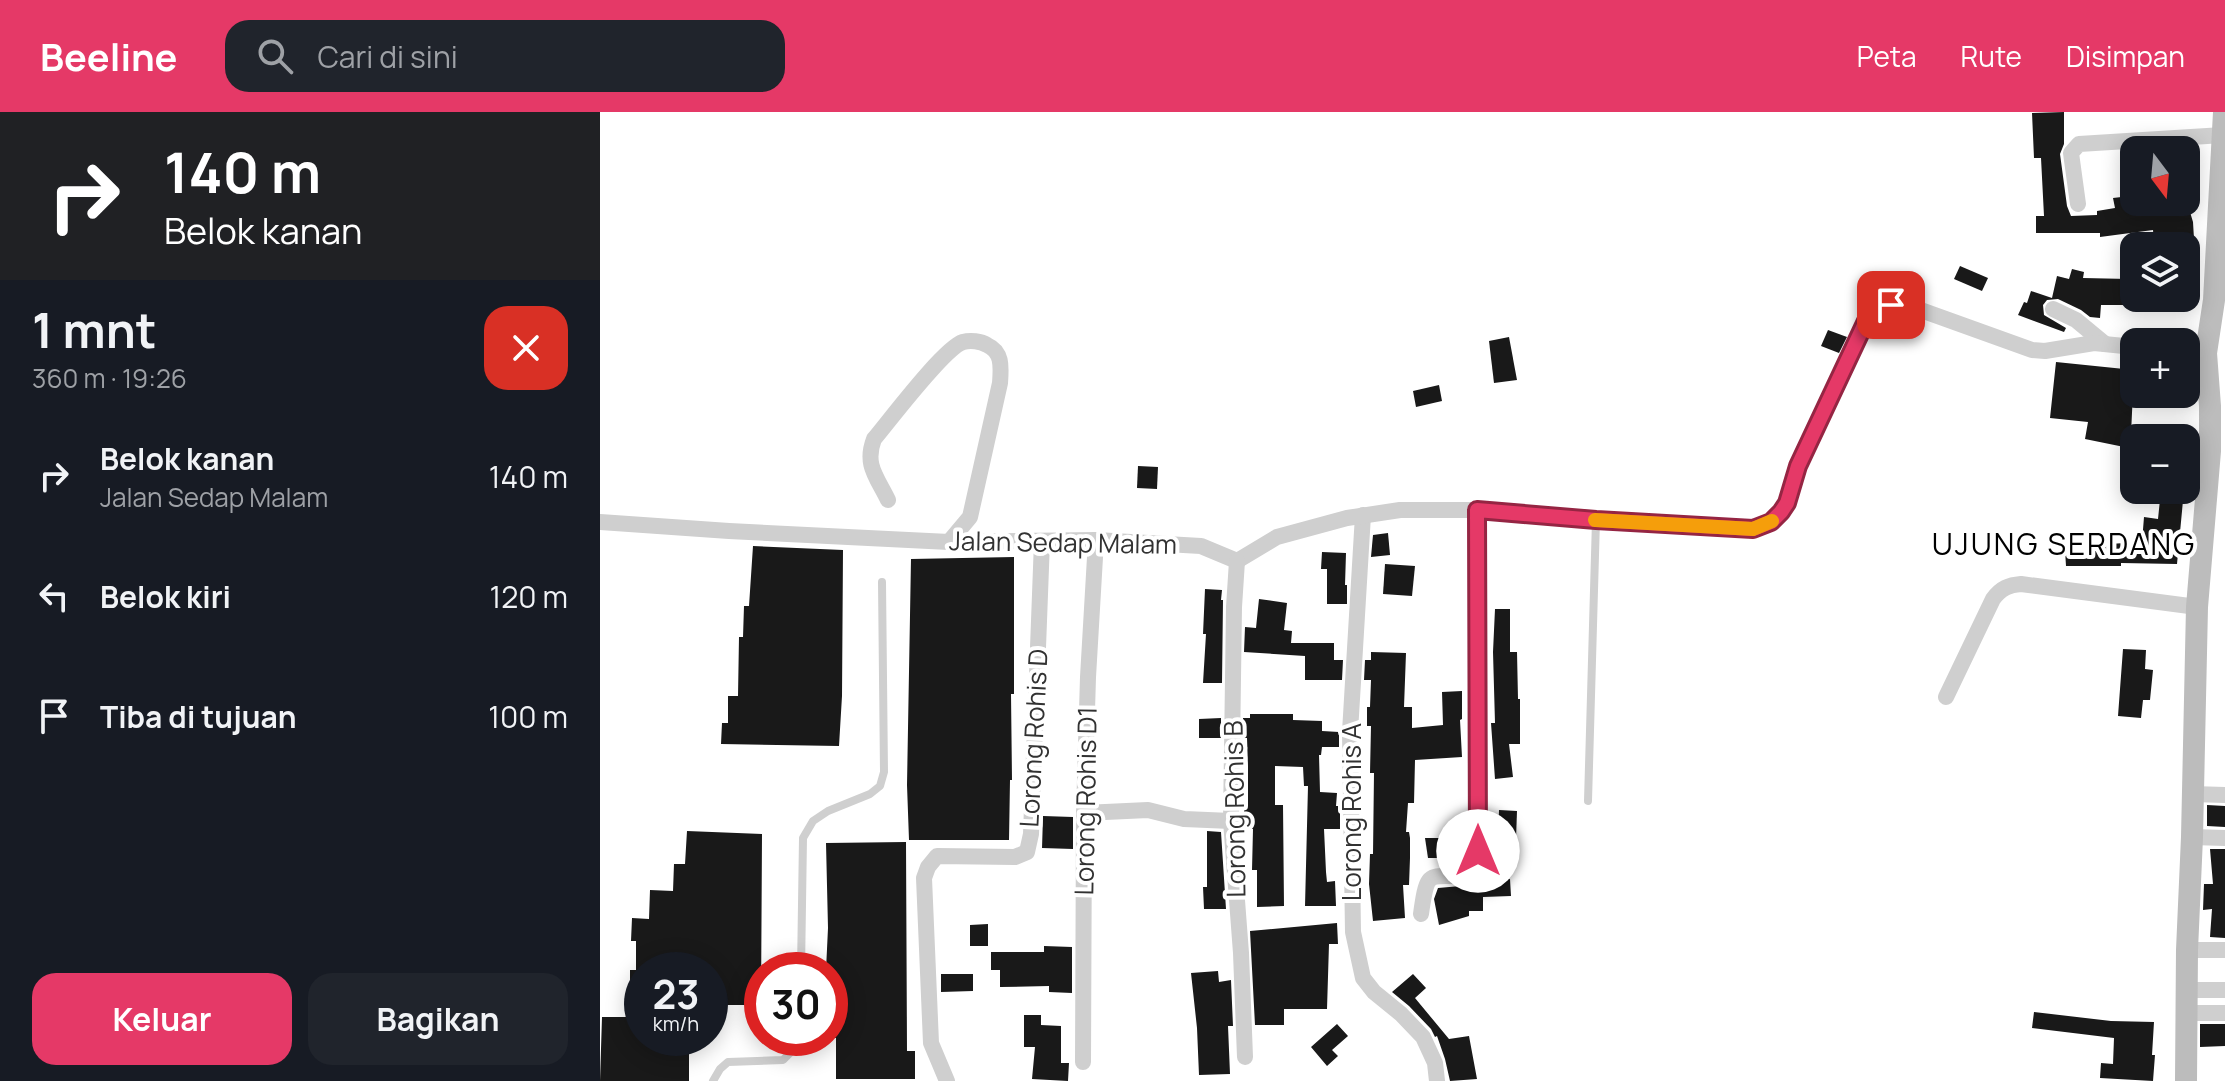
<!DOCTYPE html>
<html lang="id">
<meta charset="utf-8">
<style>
:root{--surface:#171b24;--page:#20242c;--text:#f1f3f6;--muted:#9ea1a6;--accent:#e53967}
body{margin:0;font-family:Manrope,sans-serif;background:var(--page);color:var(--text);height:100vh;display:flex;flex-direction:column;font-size:30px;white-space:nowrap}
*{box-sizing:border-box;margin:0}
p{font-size:26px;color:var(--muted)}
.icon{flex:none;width:44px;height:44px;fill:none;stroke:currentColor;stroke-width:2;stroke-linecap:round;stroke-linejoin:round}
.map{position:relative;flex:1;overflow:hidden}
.details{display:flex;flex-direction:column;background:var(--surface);width:600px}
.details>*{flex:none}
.guide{background:#202124;color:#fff;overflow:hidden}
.needle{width:52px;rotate:164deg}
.buttons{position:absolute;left:1520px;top:24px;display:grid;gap:16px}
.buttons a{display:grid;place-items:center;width:80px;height:80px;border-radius:16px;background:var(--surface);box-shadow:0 4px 20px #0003;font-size:40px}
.speed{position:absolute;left:24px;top:840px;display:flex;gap:16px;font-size:40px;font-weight:700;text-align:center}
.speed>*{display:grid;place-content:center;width:104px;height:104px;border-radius:50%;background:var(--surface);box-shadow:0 4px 20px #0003;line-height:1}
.speed small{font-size:20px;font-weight:400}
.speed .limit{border:12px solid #d22;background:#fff;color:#111}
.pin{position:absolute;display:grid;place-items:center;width:68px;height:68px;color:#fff;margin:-34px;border-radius:16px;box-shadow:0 4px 12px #0006}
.me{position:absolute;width:88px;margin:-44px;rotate:0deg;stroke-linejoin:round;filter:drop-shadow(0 0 6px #0008)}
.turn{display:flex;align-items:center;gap:28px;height:168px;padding:0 32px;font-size:36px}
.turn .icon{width:104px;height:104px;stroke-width:2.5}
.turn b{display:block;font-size:56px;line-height:68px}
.round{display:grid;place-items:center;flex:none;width:84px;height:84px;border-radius:24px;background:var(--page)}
.headline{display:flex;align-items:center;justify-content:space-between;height:136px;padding:0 32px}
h1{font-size:48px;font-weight:700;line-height:60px}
.action{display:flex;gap:16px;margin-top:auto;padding:16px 32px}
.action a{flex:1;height:92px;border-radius:24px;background:var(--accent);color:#fff;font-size:32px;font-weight:700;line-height:92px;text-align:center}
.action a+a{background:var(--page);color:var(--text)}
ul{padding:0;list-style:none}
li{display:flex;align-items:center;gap:24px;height:120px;padding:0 32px}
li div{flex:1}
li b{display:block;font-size:30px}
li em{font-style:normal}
header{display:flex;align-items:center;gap:48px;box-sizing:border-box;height:112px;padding:0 40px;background:var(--accent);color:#fff}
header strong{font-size:38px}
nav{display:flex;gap:44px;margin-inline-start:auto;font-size:28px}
.search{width:560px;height:72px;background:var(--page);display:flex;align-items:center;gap:20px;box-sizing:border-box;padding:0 28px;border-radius:24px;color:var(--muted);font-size:30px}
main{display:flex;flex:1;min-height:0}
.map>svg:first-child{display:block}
.building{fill:#191919}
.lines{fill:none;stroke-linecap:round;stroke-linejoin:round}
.lane{stroke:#cfcfcf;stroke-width:8}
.street{stroke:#cfcfcf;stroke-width:16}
.secondary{stroke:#bcbcbc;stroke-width:22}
.route-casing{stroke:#952543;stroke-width:20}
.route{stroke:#e53967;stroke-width:14}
.slow{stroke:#f59e0b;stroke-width:14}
.labels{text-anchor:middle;stroke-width:8;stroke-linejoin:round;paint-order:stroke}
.street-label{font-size:26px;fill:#323232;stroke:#fff}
.quarter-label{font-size:30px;letter-spacing:2px;fill:#000;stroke:#fff}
</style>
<header>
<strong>Beeline</strong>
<div class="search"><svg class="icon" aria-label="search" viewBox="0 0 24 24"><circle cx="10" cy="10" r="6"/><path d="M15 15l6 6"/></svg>Cari di sini</div>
<nav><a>Peta</a><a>Rute</a><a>Disimpan</a></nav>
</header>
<main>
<section class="details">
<div class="guide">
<div class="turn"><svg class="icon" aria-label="right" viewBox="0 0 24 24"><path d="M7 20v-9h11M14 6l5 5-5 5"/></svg><div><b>140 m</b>Belok kanan</div></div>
</div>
<div class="headline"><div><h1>1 mnt</h1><p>360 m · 19:26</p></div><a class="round" style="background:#d93025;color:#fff"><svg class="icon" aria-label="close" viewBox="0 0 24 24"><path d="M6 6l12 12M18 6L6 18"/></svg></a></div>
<ul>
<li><svg class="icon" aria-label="right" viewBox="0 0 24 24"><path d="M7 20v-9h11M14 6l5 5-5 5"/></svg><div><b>Belok kanan</b><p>Jalan Sedap Malam</p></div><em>140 m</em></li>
<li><svg class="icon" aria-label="left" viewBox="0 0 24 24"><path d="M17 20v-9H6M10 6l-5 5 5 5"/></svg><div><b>Belok kiri</b></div><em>120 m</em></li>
<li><svg class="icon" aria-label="arrive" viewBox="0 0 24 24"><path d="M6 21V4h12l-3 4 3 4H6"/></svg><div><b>Tiba di tujuan</b></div><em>100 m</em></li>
</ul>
<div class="action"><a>Keluar</a><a>Bagikan</a></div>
</section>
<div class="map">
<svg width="1625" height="969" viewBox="0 0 1625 969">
<rect width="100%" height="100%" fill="#fff"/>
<g class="building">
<path d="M1464,0v32l-4,10 7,52 4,10 26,-1v-4l18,-3 -2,-10 17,-2 1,6h56l6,20 1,17 -40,3 -1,-12 -53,7v-4h-64v-17h8l-3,-58h-7l-2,-45z"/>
<path d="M1360,154l28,12 -6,13 -28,-12z"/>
<path d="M1472,157l12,3 -1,6 46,1 -1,26h-27l-1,13 -10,-1 -9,-7 -23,-11 -11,1 -4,5 1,10 22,13 -2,4 -46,-17 6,-13 3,1 4,-12 21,7 5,-22 12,3z"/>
<path d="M1228,218l19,7 -8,16 -18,-7z"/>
<path d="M909,225l8,43 -23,3 -5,-42z"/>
<path d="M1456,250l78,8 -3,64 3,1v14l-49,-10 3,-17 -38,-4z"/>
<path d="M839,273l3,16 -26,6 -3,-16z"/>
<path d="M538,354l20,1 -1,22 -20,-1z"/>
<path d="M1561,378h23l-7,74 -56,-1v3h-55l-1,-16 27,-1v-4l50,-3 2,-25 14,2z"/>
<path d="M788,421l2,22 -19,2 2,-22z"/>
<path d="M153,434l90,4 -1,146 -3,50 -118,-2 1,-21h6v-27h10l1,-59h4l1,-31h5z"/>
<path d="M722,440l24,1 -1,32h2v19h-20v-35h-6z"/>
<path d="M414,445v137h-3l1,86h-2l-1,60h-100l-2,-55 4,-226z"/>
<path d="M785,452l30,2 -3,30 -29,-2z"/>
<path d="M605,477l17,1 -1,10h2l-1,83h-19l3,-49h-3z"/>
<path d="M659,487l28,4 -3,27 8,1 -1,12h43v17h9l-1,20h-37v-24l-61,-4 1,-25 11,1z"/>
<path d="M895,497h15v43h7l1,47h2v45h-11l4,33 -18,2 -4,-56h4l-2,-71z"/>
<path d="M1523,537l23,1 -1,19 8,1 -3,30h-7l-2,18 -23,-2z"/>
<path d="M771,540l35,1 -2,54h8v21l31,-3 -1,-33 20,-1v28l-2,1 2,37 -47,3 -1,43h-6l-2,29h3l1,6v20l-1,27h-6l2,33 -32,3 -4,-37 1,-30h3l1,-81h-4l1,-47h-4v-19h3l1,-27h-7l1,-20h6z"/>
<path d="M650,602h43v6l29,1v10l17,1v15h-17l-1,8h-2l1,37 17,1 -1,13h4v23h-16l2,43 1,10 8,-1 1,25h-31l3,-120h-4l-1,-19 -28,-1v39h8l1,101 -27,1v-37h-5l1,-41h-9v-23h4v-40l-1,-28h-4v-20h7z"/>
<path d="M621,606v20h-22v-19z"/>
<path d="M1607,693l18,1v21l-18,-1z"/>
<path d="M899,698l18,1 -1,28 -18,-1z"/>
<path d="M443,704l30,1v32l-31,-1z"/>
<path d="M87,719l75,3 -1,171h-51v-35h-68v68h47v43h-89l2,-64h28v-47h6v-29h-5l1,-23 17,1 1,-29 23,1 1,-27h11z"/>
<path d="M607,719l14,1 5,77h-22l-1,-22h4z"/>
<path d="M825,726h38v20h-35z"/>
<path d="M306,730l1,209h8v28h-79v-41h-6v-68h-4l2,-42 -2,-85z"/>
<path d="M1610,737h15v89l-15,-1 2,-28 -9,1 1,-26h9z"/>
<path d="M910,767l1,17 -28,1v14h-14v5l-30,9 -5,-26 4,-11 34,-3 8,-4z"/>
<path d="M737,811l1,21h-9l-2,65h-43v16h-29l-5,-94z"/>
<path d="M388,812v22h-18v-21z"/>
<path d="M444,834l28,1v46l-23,-1v-6l-49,1v-17h-9v-18h53z"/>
<path d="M618,859l1,11 12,-2 2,46h-5l2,48 -31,1 -2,-47 -6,-55z"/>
<path d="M341,862h32v17l-32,1z"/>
<path d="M813,862l13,14 -11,10 34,41 20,-3 8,43 -27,2 -5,-22 -8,-23 -2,1 -4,-8 -22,-23 -17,-14z"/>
<path d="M1434,900l77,9 43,1 -2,33h3l-2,26 -53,-3 1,-15 12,1 1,-26 -82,-10z"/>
<path d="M424,903h17v10l20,1v37h8l-1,18 -36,-2 3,-32h-11z"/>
<path d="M737,912l11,12 -16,14 6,6 -11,10 -16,-19z"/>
<path d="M1600,912h25v22l-25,1z"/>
</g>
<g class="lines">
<g class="lane">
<path d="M988,689l8,-281"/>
<path d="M201,858l2,-132 10,-17 15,-10 42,-17 10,-8 4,-14 -2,-190"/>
<path d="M113,969l7,-12 8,-7 55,-2 14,-14 2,-8"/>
</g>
<g class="street">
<path d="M1478,92l-7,-51 8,-9 144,-9"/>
<path d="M1453,197l23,11 29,24"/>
<path d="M1586,240l20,1"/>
<path d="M288,388c-11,-23 -24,-35 -14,-61 16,-19 70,-91 89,-97 7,-2 18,-1 24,3 16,7 14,23 13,38l-30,134 -21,25"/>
<path d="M763,403l-13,217 3,200 10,46 11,14 27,22 22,23 12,26 2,18"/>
<path d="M0,410l129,9 220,11 147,-2 105,6 36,15 40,-24 70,-19 53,-8h77l119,10 157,9 18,-7 10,-10 6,-9 11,-37 69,-147 8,-8 16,-6 27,4 114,41 13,1 49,-8 40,4"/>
<path d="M637,449l-3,46 -3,214 10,132 4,104"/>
<path d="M1346,585l47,-98c8,-11 16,-14 28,-15l176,23"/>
<path d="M1592,682l33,1"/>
<path d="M484,701l64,-3 36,9 47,2"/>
<path d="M1592,725l33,1"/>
<path d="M821,802c7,-51 8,-33 50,-40l7,-7 -1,-357"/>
<path d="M1587,838h38"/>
<path d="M1586,878h39"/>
<path d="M1587,901h38"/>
<path d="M483,950l1,-249 4,-136 8,-137"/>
<path d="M347,969l-16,-38 -7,-165 4,-11 9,-11 78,1 12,-5 4,-18 11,-293"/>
</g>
<path class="secondary" d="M1586,969l1,-131 5,-113 5,-230 13,-156v-45l-4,-53 8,-53 10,-188"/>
</g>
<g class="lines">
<defs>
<path id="route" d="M878,739l-1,-341 119,10 157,9 18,-7 10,-10 6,-9 11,-37 69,-147 8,-8 16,-6"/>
</defs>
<use href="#route" class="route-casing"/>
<use href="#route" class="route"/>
<path class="slow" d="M995,408l158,9 19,-8"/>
</g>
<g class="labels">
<g class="street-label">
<text transform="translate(463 431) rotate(1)" y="9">Jalan Sedap Malam</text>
<text transform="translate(434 626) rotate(-87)" y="9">Lorong Rohis D</text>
<text transform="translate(486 689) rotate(-89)" y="9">Lorong Rohis D1</text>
<text transform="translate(635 697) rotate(-91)" y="9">Lorong Rohis B</text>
<text transform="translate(752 700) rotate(-90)" y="9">Lorong Rohis A</text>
</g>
<g class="quarter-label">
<text x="1464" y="443">UJUNG SERDANG</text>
</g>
</g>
</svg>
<div class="buttons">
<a><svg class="needle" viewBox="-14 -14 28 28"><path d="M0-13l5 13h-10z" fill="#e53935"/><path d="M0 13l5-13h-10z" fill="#9ea1a6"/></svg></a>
<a><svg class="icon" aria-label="layers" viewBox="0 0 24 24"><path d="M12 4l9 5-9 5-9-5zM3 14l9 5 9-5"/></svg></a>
<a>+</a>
<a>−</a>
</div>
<div class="speed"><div>23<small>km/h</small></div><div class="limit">30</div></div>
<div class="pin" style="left:1291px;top:193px;background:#d93025"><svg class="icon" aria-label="arrive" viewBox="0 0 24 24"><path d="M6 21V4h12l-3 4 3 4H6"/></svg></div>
<svg class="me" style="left:878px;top:739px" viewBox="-20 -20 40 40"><circle r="19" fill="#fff"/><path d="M0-13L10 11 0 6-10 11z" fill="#e53967"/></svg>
</div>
</main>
